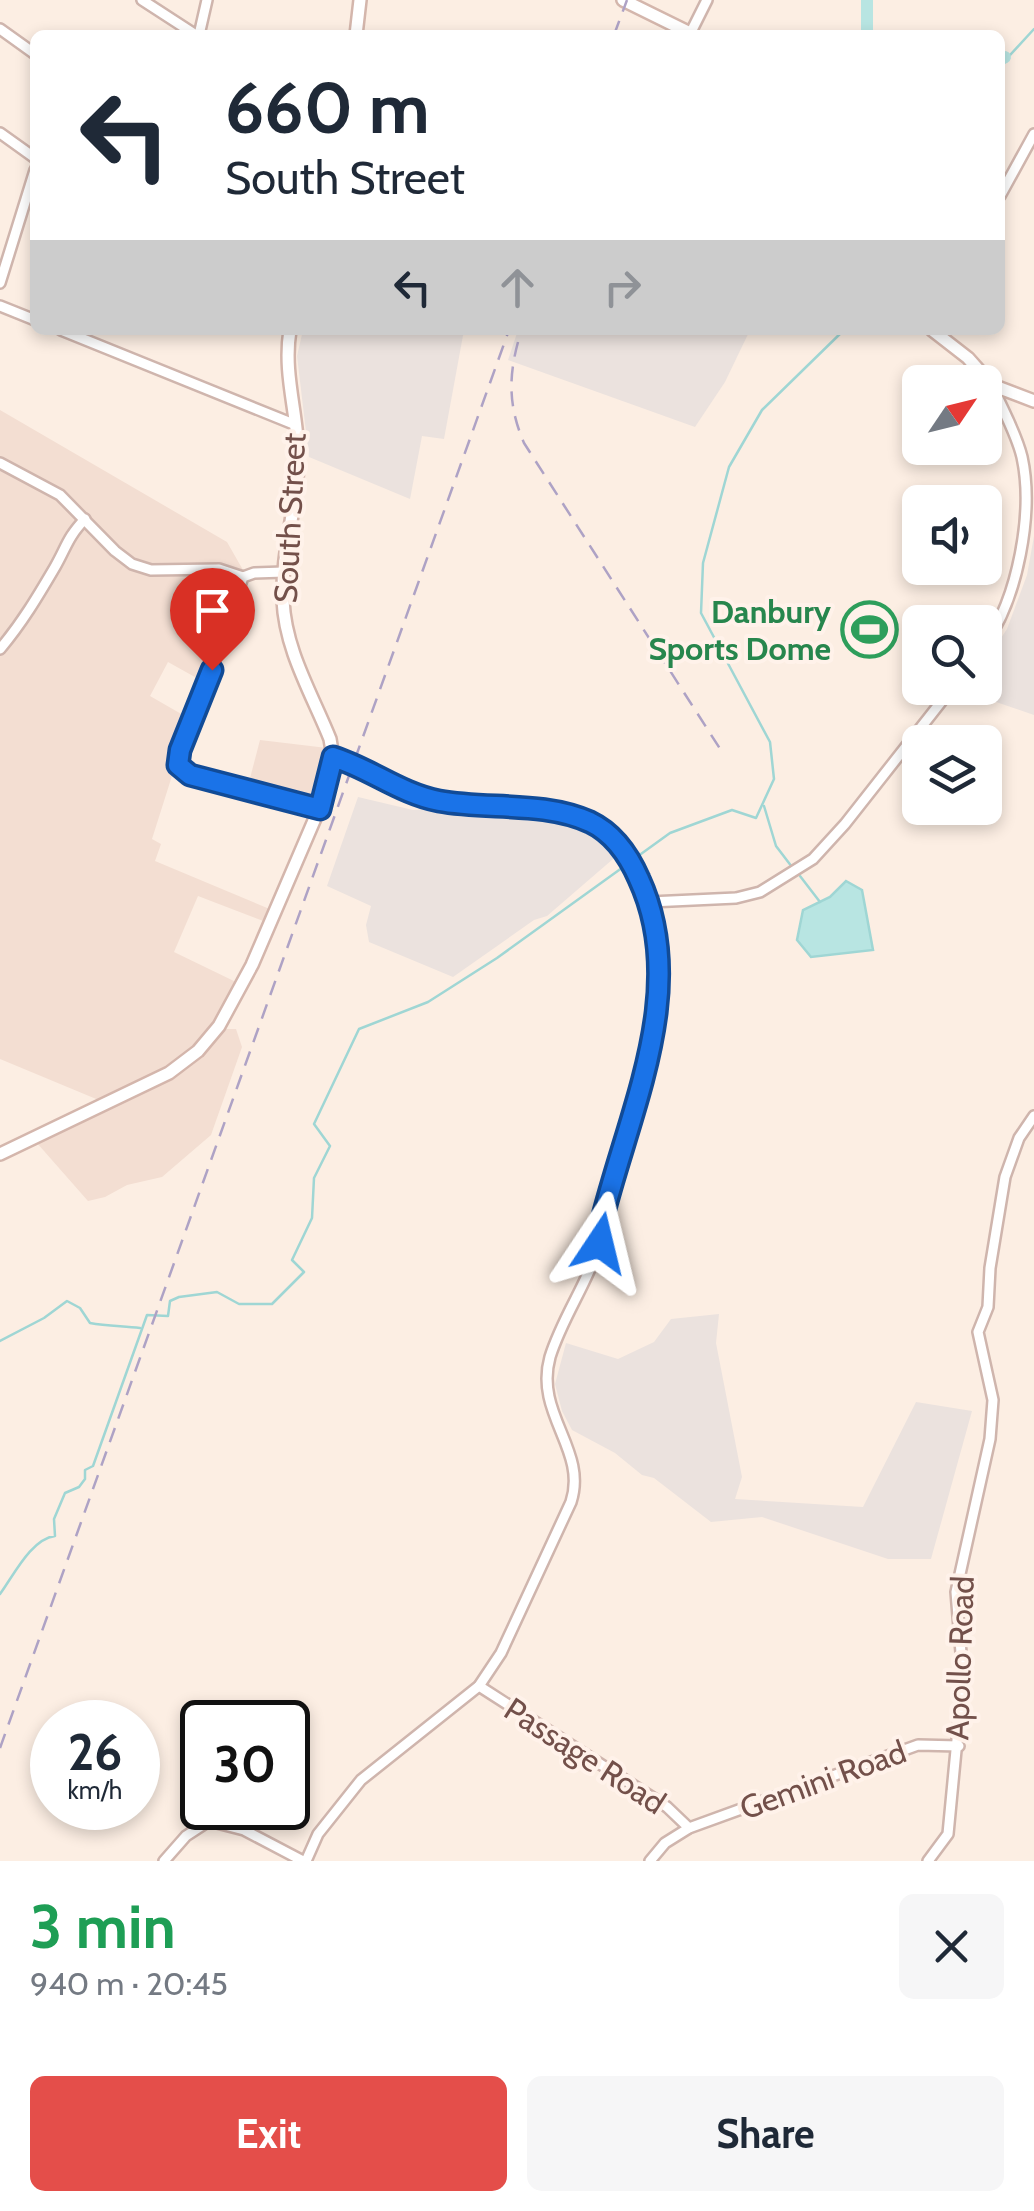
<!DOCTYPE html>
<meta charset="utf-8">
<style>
:root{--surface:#fff;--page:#f6f6f7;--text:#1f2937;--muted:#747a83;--accent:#e44e4a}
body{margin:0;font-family:Cabin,sans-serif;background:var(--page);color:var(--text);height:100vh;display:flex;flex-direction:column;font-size:38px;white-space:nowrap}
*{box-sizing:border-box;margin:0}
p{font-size:32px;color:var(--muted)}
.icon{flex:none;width:55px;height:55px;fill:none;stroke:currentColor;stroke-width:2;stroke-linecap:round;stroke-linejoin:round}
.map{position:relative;height:1861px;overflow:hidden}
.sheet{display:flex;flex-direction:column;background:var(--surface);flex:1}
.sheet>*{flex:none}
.top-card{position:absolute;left:30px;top:30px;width:975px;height:305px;border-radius:15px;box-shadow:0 5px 15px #0003;background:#fff;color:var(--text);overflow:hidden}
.needle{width:65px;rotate:55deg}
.fabs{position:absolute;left:902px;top:365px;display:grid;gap:20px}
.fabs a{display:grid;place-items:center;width:100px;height:100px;border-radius:15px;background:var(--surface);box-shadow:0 5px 15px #0003;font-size:50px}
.speed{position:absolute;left:30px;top:1700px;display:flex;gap:20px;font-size:50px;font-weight:700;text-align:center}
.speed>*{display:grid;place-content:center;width:130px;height:130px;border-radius:50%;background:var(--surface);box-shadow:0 5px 15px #0003;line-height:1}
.speed small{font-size:25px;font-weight:400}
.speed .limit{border:5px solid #111;border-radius:15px;background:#fff;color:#111}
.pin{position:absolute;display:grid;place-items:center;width:85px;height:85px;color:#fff;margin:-102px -42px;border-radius:50% 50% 50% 0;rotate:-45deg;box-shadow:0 0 10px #0007}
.pin .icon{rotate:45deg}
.me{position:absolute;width:110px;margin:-55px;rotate:10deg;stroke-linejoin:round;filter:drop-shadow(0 0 8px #0008)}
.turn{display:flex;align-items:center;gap:35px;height:210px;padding:0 30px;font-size:45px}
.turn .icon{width:130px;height:130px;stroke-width:2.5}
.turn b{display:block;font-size:70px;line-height:85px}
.lanes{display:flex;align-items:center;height:95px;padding:0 30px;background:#0003;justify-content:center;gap:50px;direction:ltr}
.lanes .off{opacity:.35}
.round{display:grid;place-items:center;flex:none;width:105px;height:105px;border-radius:15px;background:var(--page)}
.summary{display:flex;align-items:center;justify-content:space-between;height:170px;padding:0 30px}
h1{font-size:60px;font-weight:700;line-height:75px;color:#1e9e55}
.button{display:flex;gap:20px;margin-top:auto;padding:20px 30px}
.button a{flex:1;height:115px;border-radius:15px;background:var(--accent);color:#fff;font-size:40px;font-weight:700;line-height:115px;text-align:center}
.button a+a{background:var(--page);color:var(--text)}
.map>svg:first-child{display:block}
.residential{fill:#f3ded2}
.industrial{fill:#ebe2de}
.water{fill:#b8e5e2;stroke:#9fd6d4;stroke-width:2.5}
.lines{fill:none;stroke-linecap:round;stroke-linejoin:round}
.stream{stroke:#9fd6d4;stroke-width:2.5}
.river{stroke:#b8e5e2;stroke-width:12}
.street-casing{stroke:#cfb5ad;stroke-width:14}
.secondary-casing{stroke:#d4b6ac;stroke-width:16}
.street{stroke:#fff;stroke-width:9}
.secondary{stroke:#fff;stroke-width:11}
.rail{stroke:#aea2c5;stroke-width:2.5;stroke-dasharray:15 10;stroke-linecap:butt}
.route-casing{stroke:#114b97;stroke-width:25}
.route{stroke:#1a73e8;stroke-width:18}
.labels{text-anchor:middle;stroke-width:8;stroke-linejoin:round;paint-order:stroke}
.street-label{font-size:32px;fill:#73504a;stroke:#fff2ea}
.leisure-label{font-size:32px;font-weight:bold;fill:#27864d;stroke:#fff2ea;text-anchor:end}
</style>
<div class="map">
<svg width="1034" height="1861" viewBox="0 0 1034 1861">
<rect width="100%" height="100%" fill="#fceee3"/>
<g class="residential">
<path d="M0,410l227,132 16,28 -41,111 -34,-19 -18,34 40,23 -38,120 9,5 -6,17 117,49 -6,12 -68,-26 -24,56 64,31 -22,40 -22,25 -28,20 -65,33 -101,-42z"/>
<path d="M260,740l67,8 2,9 -12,47 -69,-18z"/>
<path d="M223,1029h13l6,18 -31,88 -49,42 -35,8 -22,12 -17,4 -51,-58 141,-69 26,-23z"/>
</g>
<g class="industrial">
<path d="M303,330h161l-20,109 -22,-3 -12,63 -101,-42 -12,-101z"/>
<path d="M518,330h232l-25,52 -30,45 -187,-67z"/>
<path d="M1034,536v179l-67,-23 3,-4h15v-26l22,-33 20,-54z"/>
<path d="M358,797l55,13 32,-2 115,6 26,9 34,30 -73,63 -13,4 -81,57 -84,-35 -3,-17 5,-19 -44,-20z"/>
<path d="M719,1314l-3,29 26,134 -7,22 128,8 53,-105 56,9 -41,148h-43l-126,-42 -51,5 -57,-44 -12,-3 -27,-22 -43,-23 -10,-19 -7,-27 11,-41 52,16 36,-17 17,-23z"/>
</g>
<path class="water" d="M846,881l16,9 11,60 -62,7 -14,-17 6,-30 27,-13z"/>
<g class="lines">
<g class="stream">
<path d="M1000,66l34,-37"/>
<path d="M764,806l12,40 16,21"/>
<path d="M634,859l36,-26 62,-23 24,8 18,-39 -4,-37 -69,-129 2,-50 26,-96 33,-57 82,-80"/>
<path d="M800,876l20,26"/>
<path d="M0,1341l44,-23 23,-17 13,7 10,15c17,3 33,3 50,5"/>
<path d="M0,1594c14,-19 31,-55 55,-58l-1,-17 11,-26 14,-6 6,-8v-9l8,-4 54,-151 21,1 2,-15 9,-4 38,-5 22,12h33l32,-32 -12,-12 20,-42 2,-40 16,-32 -16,-22 45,-95 69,-27 69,-44 129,-93"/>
</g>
<g class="river">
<path d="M867,0v35"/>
<path d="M1000,60l5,-3"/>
</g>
<defs>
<g id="street">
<path d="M142,0l54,35"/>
<path d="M0,29l35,25"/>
<path d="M691,32l16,-32"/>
<path d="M199,35l8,-35"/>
<path d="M0,133l35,25"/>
<path d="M1000,196l34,-62"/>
<path d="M0,283l35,-113"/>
<path d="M0,306l35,14"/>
<path d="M61,330l235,95"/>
<path d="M0,463l60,32 55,56 17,13 19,6 68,-1 24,8"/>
<path d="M284,572l-30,1 -11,4 -38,113 -25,60 -2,15 12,10 129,34"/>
<path d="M985,644c33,-46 49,-132 37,-187 -6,-25 -20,-48 -30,-72"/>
<path d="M0,649c22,-26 38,-53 55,-82 12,-21 12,-29 30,-48"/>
<path d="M650,902l86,-4 24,-6 53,-33 32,-35 107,-136"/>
<path d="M479,1686l188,121 22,21"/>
<path d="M164,1861l22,-25 23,-15 35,9 59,31"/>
<path d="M306,1861l12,-27 43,-54 118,-94 22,-33 70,-151c17,-52 -37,-88 -21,-145 12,-39 37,-73 49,-111 3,-10 2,-21 4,-30 4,-18 9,-35 13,-52 26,-90 67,-189 25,-281 -10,-23 -24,-44 -46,-58 -41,-25 -110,-15 -157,-24 -37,-8 -69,-33 -105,-44"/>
<path d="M650,1861l15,-18 24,-15 229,-83 41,1"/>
<path d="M928,1861l20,-27 15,-157 -7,-85 34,-153 3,-39 -15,-68 10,-25 2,-39 15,-91 14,-39 15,-22"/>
</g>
<g id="secondary">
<path d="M623,0l71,35"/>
<path d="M356,35l4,-35"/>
<path d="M932,330l36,28 24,27 42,16"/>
<path d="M0,1154l169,-81 29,-22 21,-25 33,-61 67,-156 14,-52 -3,-18c-18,-45 -45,-89 -47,-139 -2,-50 16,-97 15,-147 -1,-42 -15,-80 -8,-123"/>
</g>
</defs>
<use href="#street" class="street-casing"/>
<use href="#secondary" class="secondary-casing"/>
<use href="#street" class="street"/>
<use href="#secondary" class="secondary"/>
<g class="rail">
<path d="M614,35l13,-35"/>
<path d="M518,342c-10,37 -9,66 6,101l200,312"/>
<path d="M0,1748l509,-1418"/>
</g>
</g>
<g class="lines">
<defs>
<path id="route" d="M212,670l-32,80 -2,15 12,10 130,34 13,-52c36,11 68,37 106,44 49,9 104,0 151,21 23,11 39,34 49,57 51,110 -10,232 -37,341l-2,23"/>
</defs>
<use href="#route" class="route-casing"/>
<use href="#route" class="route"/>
</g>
<defs>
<symbol id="stadium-ring" viewBox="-11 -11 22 22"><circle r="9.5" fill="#fff2ea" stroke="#2e9e5b" stroke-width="1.5"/><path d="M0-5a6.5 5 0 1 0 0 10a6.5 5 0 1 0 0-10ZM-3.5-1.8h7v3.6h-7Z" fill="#2e9e5b"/></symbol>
</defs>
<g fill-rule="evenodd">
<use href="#stadium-ring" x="838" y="598" width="63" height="63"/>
</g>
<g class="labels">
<g class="street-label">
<text transform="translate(290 518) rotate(-87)" y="11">South Street</text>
<text transform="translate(960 1658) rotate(-88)" y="11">Apollo Road</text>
<text transform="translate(585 1756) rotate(33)" y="11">Passage Road</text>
<text transform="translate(823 1780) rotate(-20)" y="11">Gemini Road</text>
</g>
<g class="leisure-label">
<text x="831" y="623">Danbury<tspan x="831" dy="37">Sports Dome</tspan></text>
</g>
</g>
</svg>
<div class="fabs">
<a><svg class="needle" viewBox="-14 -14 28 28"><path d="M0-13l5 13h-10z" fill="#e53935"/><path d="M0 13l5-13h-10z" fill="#747a83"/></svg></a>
<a><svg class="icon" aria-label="sound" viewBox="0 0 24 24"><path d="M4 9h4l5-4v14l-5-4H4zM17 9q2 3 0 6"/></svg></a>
<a><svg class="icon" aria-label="search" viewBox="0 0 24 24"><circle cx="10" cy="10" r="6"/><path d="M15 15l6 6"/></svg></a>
<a><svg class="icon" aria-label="layers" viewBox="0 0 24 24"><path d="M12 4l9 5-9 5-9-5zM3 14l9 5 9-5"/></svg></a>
</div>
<div class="speed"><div>26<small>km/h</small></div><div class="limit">30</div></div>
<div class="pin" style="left:212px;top:670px;background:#d93025"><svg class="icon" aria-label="arrive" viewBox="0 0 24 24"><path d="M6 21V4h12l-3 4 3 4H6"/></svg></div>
<svg class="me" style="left:600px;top:1243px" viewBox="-20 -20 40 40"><path d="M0-17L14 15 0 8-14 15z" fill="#1a73e8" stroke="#fff" stroke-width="4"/></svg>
<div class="top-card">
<div class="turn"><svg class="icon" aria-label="left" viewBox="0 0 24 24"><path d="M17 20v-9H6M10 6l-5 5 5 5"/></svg><div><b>660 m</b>South Street</div></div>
<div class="lanes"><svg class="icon" aria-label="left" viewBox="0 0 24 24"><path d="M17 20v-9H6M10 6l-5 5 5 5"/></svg><svg class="icon off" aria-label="ahead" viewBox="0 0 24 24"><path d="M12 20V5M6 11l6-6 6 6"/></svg><svg class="icon off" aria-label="right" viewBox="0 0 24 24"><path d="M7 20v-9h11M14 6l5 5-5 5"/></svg></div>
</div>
</div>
<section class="sheet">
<div class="summary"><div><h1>3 min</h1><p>940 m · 20:45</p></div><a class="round"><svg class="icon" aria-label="close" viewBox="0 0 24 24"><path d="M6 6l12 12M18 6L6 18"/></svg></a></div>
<div class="button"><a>Exit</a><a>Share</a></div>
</section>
